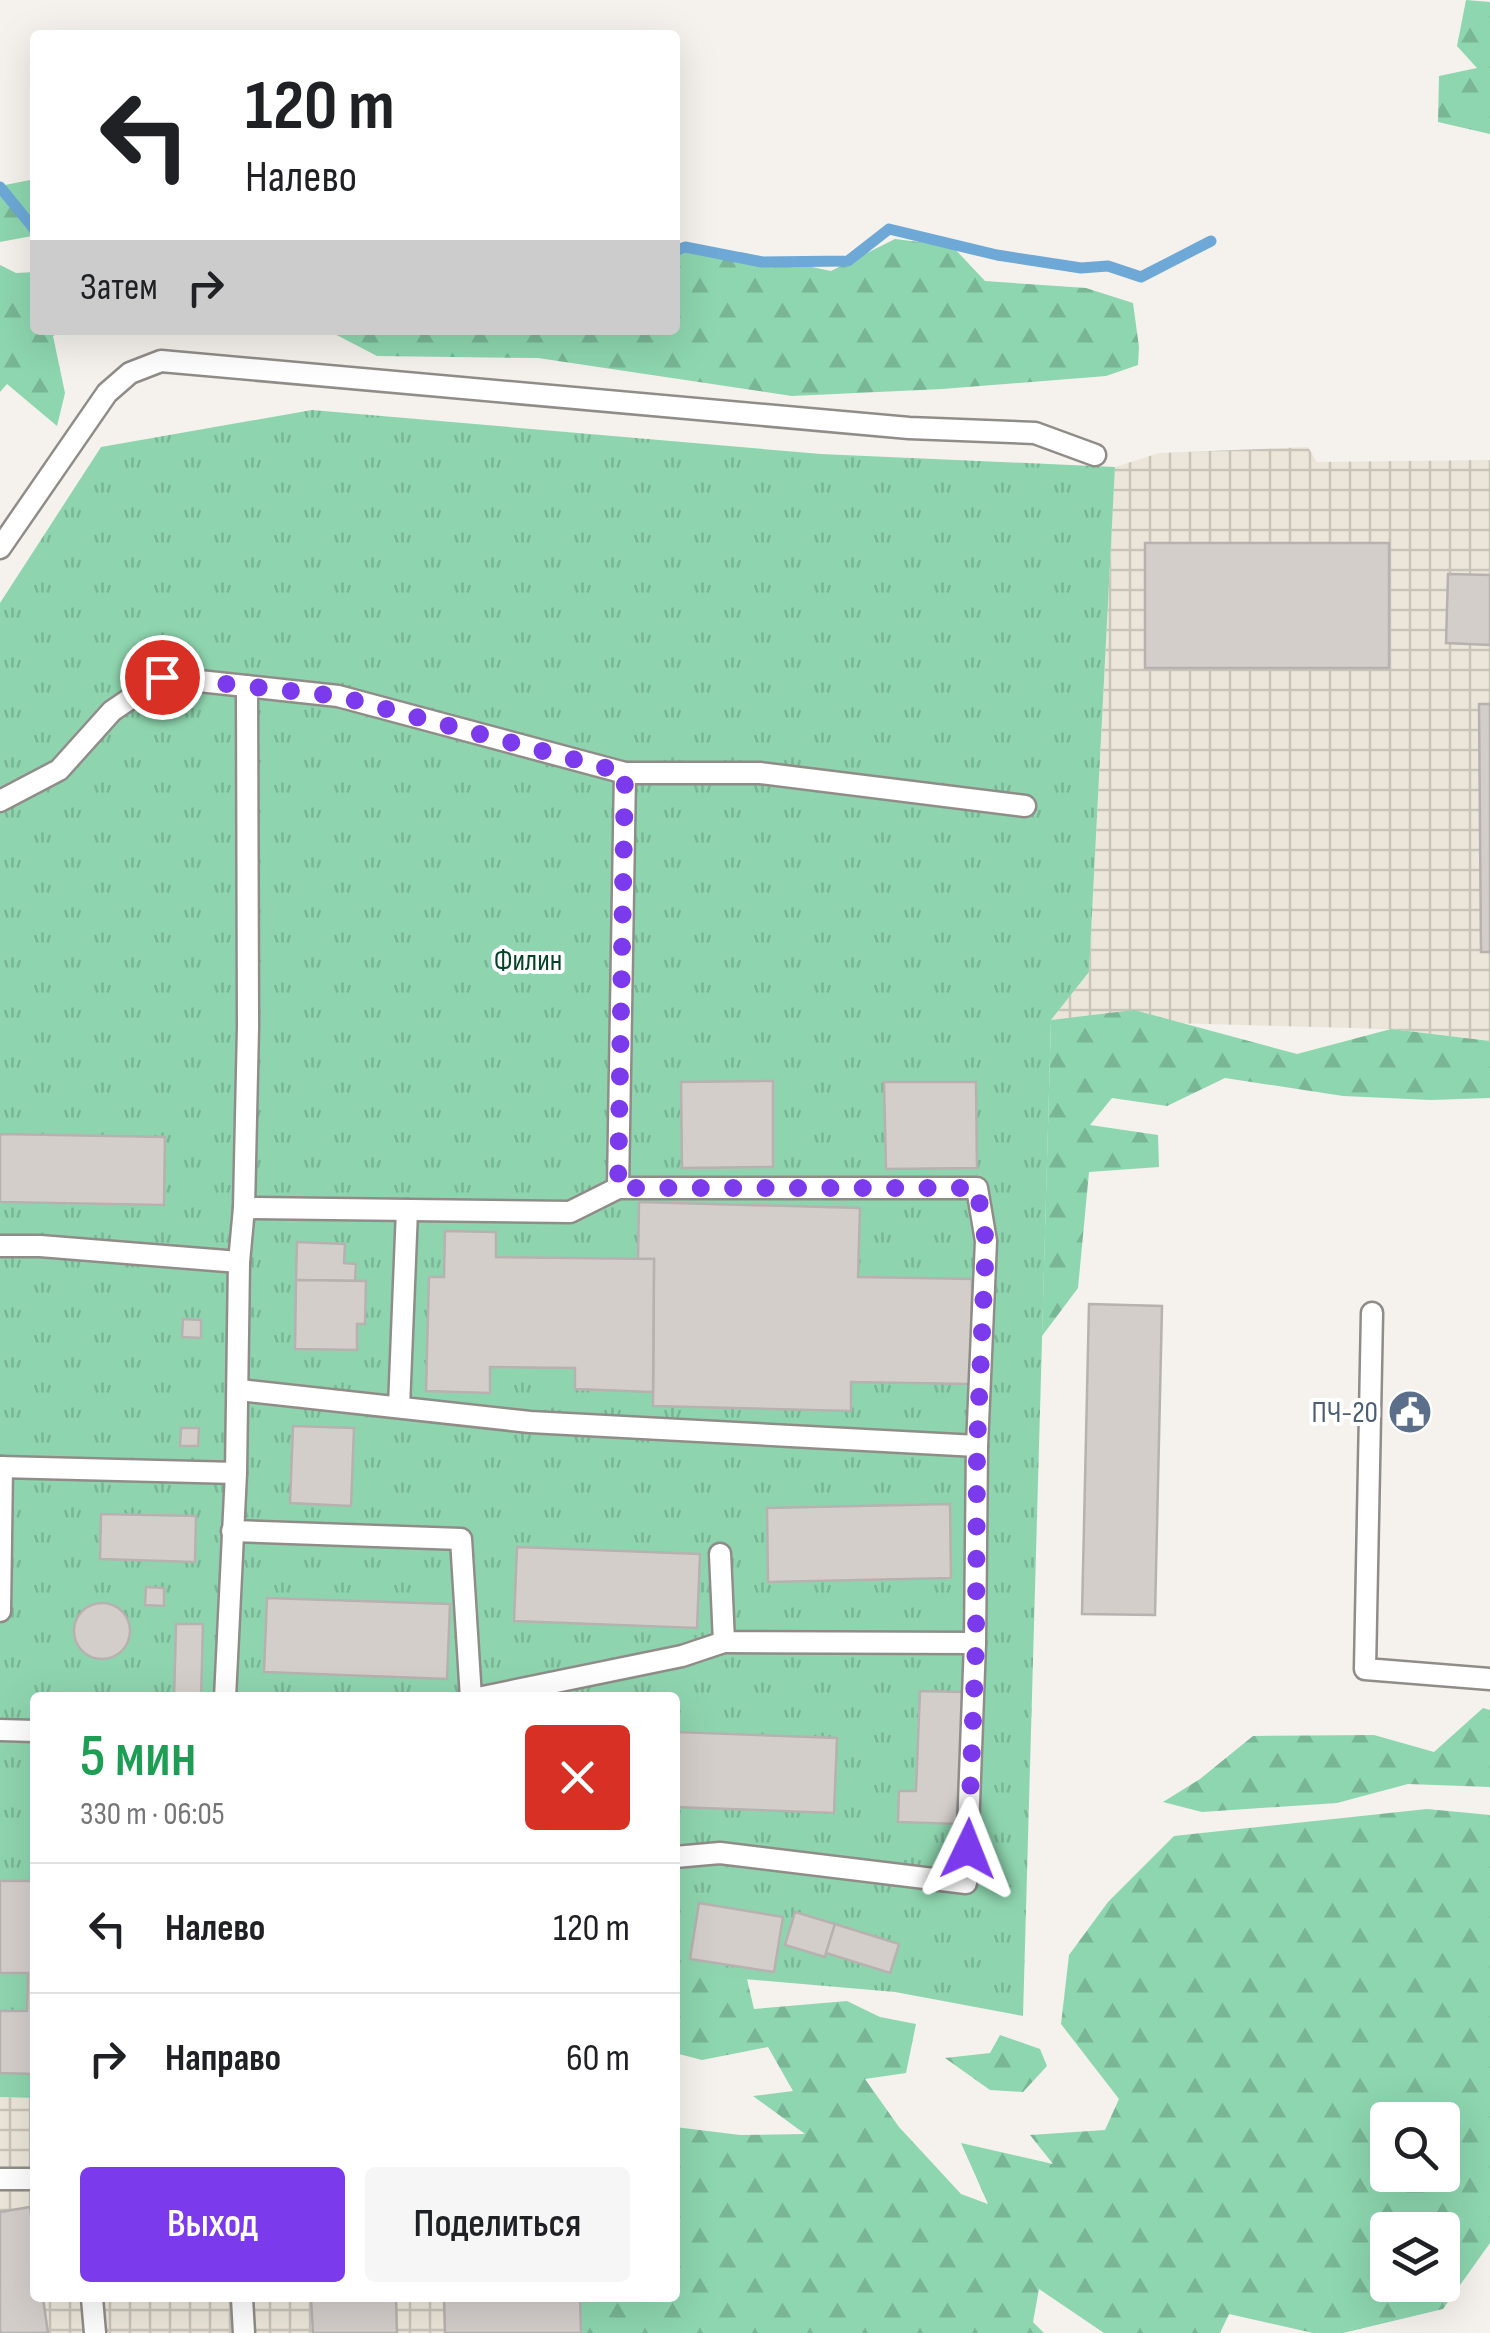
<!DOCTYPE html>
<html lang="ru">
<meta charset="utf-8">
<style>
:root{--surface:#fff;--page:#f6f6f6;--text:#202124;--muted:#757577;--line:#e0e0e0;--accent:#7c3aed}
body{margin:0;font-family:"Sofia Sans Condensed",sans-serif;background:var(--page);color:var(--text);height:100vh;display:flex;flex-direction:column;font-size:38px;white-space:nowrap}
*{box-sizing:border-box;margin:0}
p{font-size:32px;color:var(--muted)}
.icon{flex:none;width:55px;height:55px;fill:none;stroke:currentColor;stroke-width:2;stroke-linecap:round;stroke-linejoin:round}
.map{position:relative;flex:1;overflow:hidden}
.drawer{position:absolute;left:30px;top:1692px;width:650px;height:610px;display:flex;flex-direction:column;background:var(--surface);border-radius:10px;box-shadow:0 10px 40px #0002}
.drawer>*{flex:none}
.guide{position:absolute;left:30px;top:30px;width:650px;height:305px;border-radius:10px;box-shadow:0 10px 40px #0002;background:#fff;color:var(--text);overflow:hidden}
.controls{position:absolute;left:1370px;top:2102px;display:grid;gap:20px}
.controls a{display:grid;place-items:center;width:90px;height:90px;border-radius:10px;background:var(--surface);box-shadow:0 10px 40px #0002;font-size:50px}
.pin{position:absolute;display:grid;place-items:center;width:85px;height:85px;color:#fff;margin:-42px;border:5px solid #fff;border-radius:50%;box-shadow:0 2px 10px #0007}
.me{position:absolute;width:110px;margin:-55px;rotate:2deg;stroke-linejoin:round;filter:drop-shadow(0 0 8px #0008)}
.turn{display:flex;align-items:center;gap:35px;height:210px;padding:0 50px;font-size:45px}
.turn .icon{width:130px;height:130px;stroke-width:2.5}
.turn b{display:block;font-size:70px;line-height:85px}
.then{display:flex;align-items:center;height:95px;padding:0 50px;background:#0003;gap:20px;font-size:38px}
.round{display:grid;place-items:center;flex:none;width:105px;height:105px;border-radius:10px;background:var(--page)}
.summary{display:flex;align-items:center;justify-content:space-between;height:170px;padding:0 50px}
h1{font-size:60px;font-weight:600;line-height:75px;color:#1e9e55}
.action{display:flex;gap:20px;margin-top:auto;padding:20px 50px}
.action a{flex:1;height:115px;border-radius:10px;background:var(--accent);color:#fff;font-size:40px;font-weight:600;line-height:115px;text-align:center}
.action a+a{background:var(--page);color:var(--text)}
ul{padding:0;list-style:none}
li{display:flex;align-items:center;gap:30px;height:130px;padding:0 50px;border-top:2px solid var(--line)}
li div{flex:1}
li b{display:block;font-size:38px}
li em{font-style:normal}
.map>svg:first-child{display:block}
.industrial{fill:url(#industrial-grid)}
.forest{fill:url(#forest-firs);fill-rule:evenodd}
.park{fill:url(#park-tufts)}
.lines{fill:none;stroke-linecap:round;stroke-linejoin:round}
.stream{stroke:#6da8d7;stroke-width:11}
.building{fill:#d4cecb;stroke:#b7b1af;stroke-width:2.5}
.service-casing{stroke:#908d89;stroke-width:25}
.service{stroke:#fff;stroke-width:20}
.route{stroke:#7c3aed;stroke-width:18;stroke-dasharray:0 32.4}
.labels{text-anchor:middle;stroke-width:8;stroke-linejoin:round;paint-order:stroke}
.park-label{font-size:30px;fill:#06432a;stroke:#fff}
.service-label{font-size:30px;fill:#4e5e75;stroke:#fff;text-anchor:end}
</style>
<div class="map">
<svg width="1490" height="2333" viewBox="0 0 1490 2333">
<defs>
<pattern id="industrial-grid" width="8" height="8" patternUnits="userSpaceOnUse" patternTransform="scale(2.5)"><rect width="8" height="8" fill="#ece6da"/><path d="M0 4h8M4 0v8" fill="none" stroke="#c9c4ba"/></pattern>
<pattern id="forest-firs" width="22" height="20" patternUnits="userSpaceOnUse" patternTransform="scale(2.5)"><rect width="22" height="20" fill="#8dd6af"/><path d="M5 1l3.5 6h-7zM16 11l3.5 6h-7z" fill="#78b695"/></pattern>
<pattern id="park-tufts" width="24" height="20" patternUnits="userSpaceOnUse" patternTransform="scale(2.5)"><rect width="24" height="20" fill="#8ed5af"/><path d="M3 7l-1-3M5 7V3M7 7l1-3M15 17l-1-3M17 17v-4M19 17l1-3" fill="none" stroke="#79b695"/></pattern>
</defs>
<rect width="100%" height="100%" fill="#f5f2ed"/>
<g class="industrial">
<path d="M1308,447l9,15 173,-2v581l-99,-12 -340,-9 38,-48 26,-505 44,-14z"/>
<path d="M0,2097l35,1v200h545l1,35h-581z"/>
</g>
<g class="forest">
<path d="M1466,0l24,2v132l-52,-12 1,-46 38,-8 -20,-22z"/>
<path d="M35,179v59l-3,-2 -32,6v-56z"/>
<path d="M895,239l57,7 33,35 101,7 47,15 6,44 -1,18 -32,11 -164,13 -150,7 -254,-38 -161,-2 -50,-26h348v-78h66l90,19z"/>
<path d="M0,265l16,8 19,-1v58h30l-12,6 12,57 -8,33 -50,-42 -7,8z"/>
<path d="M1134,1010l163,44 94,-25 99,12v57l-59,2 -88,-4 -118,-18 -58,28 -55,-8 -22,27 68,10 1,32 -70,5 -11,116 -36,48 9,-316z"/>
<path d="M1483,1708l7,2v77l-82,-3 -71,19 -135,9 -39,-10 37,-23 53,-43 121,-1 60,17z"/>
<path d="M1427,1809l63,6v428l-47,66 -100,24h-30l-84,-19 -9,19h-116l-65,-44 -6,33 11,11h-463l-1,-35h95v-171l65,8 65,-1 -52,-38 40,-5 -25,-44 -66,13 -27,-7v-163l16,68 56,21 7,30 93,-8 33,16 36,7 -10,49 -41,6 34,48 62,67 27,10 -27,-61 92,21 -23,-29 75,-5 14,-31 -58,-75 8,-69 39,-53 66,-66zM1388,2120h54v55h-54zM1388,2230h54v55h-54z"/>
<path d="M1000,2035l40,14 7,17 -24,26 -33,-2 -45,-32 45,-5z"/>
</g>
<path class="park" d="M312,410l509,44 294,13 -26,505 -38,48 -28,996 -128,-24 -220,-19v-275h-640v400l-35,-1v-1494l101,-156z"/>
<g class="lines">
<g class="stream">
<path d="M0,187l35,43"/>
<path d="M675,251l10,-4 77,15 86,-1 41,-32 108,26 84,13 27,-2 33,11 70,-36"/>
</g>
</g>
<g class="building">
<rect x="1145" y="543" width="244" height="125"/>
<path d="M1448,574l42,1v70l-44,-2z"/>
<path d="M1479,704h11v248h-9z"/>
<path d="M773,1081v86l-91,1 -1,-86z"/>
<path d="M884,1082h92l1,86 -91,1z"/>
<path d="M0,1134l165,3 -1,68 -164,-3z"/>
<path d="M639,1202l221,6 -2,69 114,2 -1,105 -120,-2v29l-198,-5 1,-147h-16z"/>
<path d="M445,1231l51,1v25l158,2 -1,133 -78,-3v-21l-85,-1v26l-64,-2 3,-114h15z"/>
<path d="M297,1242l48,2 -1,19 12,1 -1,17 -59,-1z"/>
<path d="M296,1280l70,1 -1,43h-8v26l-62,-1z"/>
<path d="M1089,1304l73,2 -7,309 -73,-1z"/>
<path d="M183,1319l18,1v18l-19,-1z"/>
<path d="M293,1426l61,2 -3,78 -61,-3z"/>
<path d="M181,1428h18l-1,18h-18z"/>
<path d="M950,1504l1,74 -183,4 -1,-74z"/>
<path d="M101,1514l95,2 -1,46 -95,-3z"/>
<path d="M517,1547l183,7 -3,74 -183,-7z"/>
<path d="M146,1587l18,1v18l-19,-1z"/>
<path d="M267,1598l183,6 -3,75 -183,-7z"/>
<circle cx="102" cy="1631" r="28"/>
<path d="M176,1624h27l-2,74h-27z"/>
<path d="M920,1691l44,1 -5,132 -61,-2 1,-31h17z"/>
<path d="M675,1732l162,6 -3,75 -159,-6z"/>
<path d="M0,1881h35v193l-35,-1v-62h27l1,-38h-28z"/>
<path d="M699,1903l84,14 -9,55 -84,-13z"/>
<path d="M795,1912l40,12 -10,33 -40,-12z"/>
<path d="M835,1924l64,20 -9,29 -64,-20z"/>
<path d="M30,2207l5,35v56h8l5,35h-48v-121z"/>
<path d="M311,2298h85l1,35h-84z"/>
<path d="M444,2298h136l1,35h-136z"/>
</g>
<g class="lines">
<defs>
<g id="service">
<path d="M0,548l107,-155 23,-20 31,-12 748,67 126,5 60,22"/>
<path d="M0,801l59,-31 53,-59 50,-34 176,19 287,77h135l265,33"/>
<path d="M618,1188l7,-415"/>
<path d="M244,1208l326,4 48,-24h359l9,53 -9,205 -2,197 -251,-1 -4,-88"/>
<path d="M0,1246h40l199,16"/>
<path d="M1372,1313l-7,356 125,10"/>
<path d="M239,1390l291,32 447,24"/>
<path d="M399,1407l8,-197"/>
<path d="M0,1467l236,6"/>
<path d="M232,1531l229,8 10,159"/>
<path d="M0,1611l2,-144"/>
<path d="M225,1698l11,-225 3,-211 5,-54 4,-181 -1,-341"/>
<path d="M478,1698l204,-42 42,-14"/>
<path d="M0,1730l35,1"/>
<path d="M675,1857l45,-4 246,30 9,-240"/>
<path d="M0,2179h35"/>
<path d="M92,2298l3,35"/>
<path d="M242,2298l2,35"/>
</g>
</defs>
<use href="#service" class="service-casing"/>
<use href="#service" class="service"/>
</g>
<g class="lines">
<path class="route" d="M162,677l176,19 287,77 -7,415h359l9,54 -9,204 -1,197 -8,206"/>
</g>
<defs>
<symbol id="civic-disc" viewBox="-11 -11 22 22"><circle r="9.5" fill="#5c6f8a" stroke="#fff"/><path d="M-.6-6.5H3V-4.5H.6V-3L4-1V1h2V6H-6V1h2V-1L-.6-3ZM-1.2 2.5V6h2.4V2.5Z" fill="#fff"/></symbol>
</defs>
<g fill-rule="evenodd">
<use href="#civic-disc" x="1385" y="1387" width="50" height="50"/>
</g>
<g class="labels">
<g class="park-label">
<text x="528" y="970">Филин</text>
</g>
<g class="service-label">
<text x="1378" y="1422">ПЧ-20</text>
</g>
</g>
</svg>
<div class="controls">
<a><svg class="icon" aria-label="search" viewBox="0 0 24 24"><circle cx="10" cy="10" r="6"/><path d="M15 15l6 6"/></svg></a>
<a><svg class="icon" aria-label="layers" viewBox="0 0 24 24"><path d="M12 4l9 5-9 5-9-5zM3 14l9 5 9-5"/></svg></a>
</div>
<div class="pin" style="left:162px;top:677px;background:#d93025"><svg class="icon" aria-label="arrive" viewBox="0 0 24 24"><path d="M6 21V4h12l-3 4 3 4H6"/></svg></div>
<svg class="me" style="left:968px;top:1849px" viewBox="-20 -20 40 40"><path d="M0-17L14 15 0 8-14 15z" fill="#7c3aed" stroke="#fff" stroke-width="4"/></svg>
<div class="guide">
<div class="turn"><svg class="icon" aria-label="left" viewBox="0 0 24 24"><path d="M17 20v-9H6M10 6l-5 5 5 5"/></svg><div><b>120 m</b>Налево</div></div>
<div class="then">Затем<svg class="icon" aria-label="right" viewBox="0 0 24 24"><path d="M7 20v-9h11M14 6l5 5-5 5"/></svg></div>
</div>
<section class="drawer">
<div class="summary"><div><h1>5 мин</h1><p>330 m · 06:05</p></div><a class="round" style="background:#d93025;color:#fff"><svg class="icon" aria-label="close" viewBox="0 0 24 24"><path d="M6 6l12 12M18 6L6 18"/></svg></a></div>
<ul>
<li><svg class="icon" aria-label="left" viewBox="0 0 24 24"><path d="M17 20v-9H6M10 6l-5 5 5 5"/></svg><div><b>Налево</b></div><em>120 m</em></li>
<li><svg class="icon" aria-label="right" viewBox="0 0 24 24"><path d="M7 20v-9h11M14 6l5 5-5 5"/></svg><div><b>Направо</b></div><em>60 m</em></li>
</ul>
<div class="action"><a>Выход</a><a>Поделиться</a></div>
</section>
</div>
